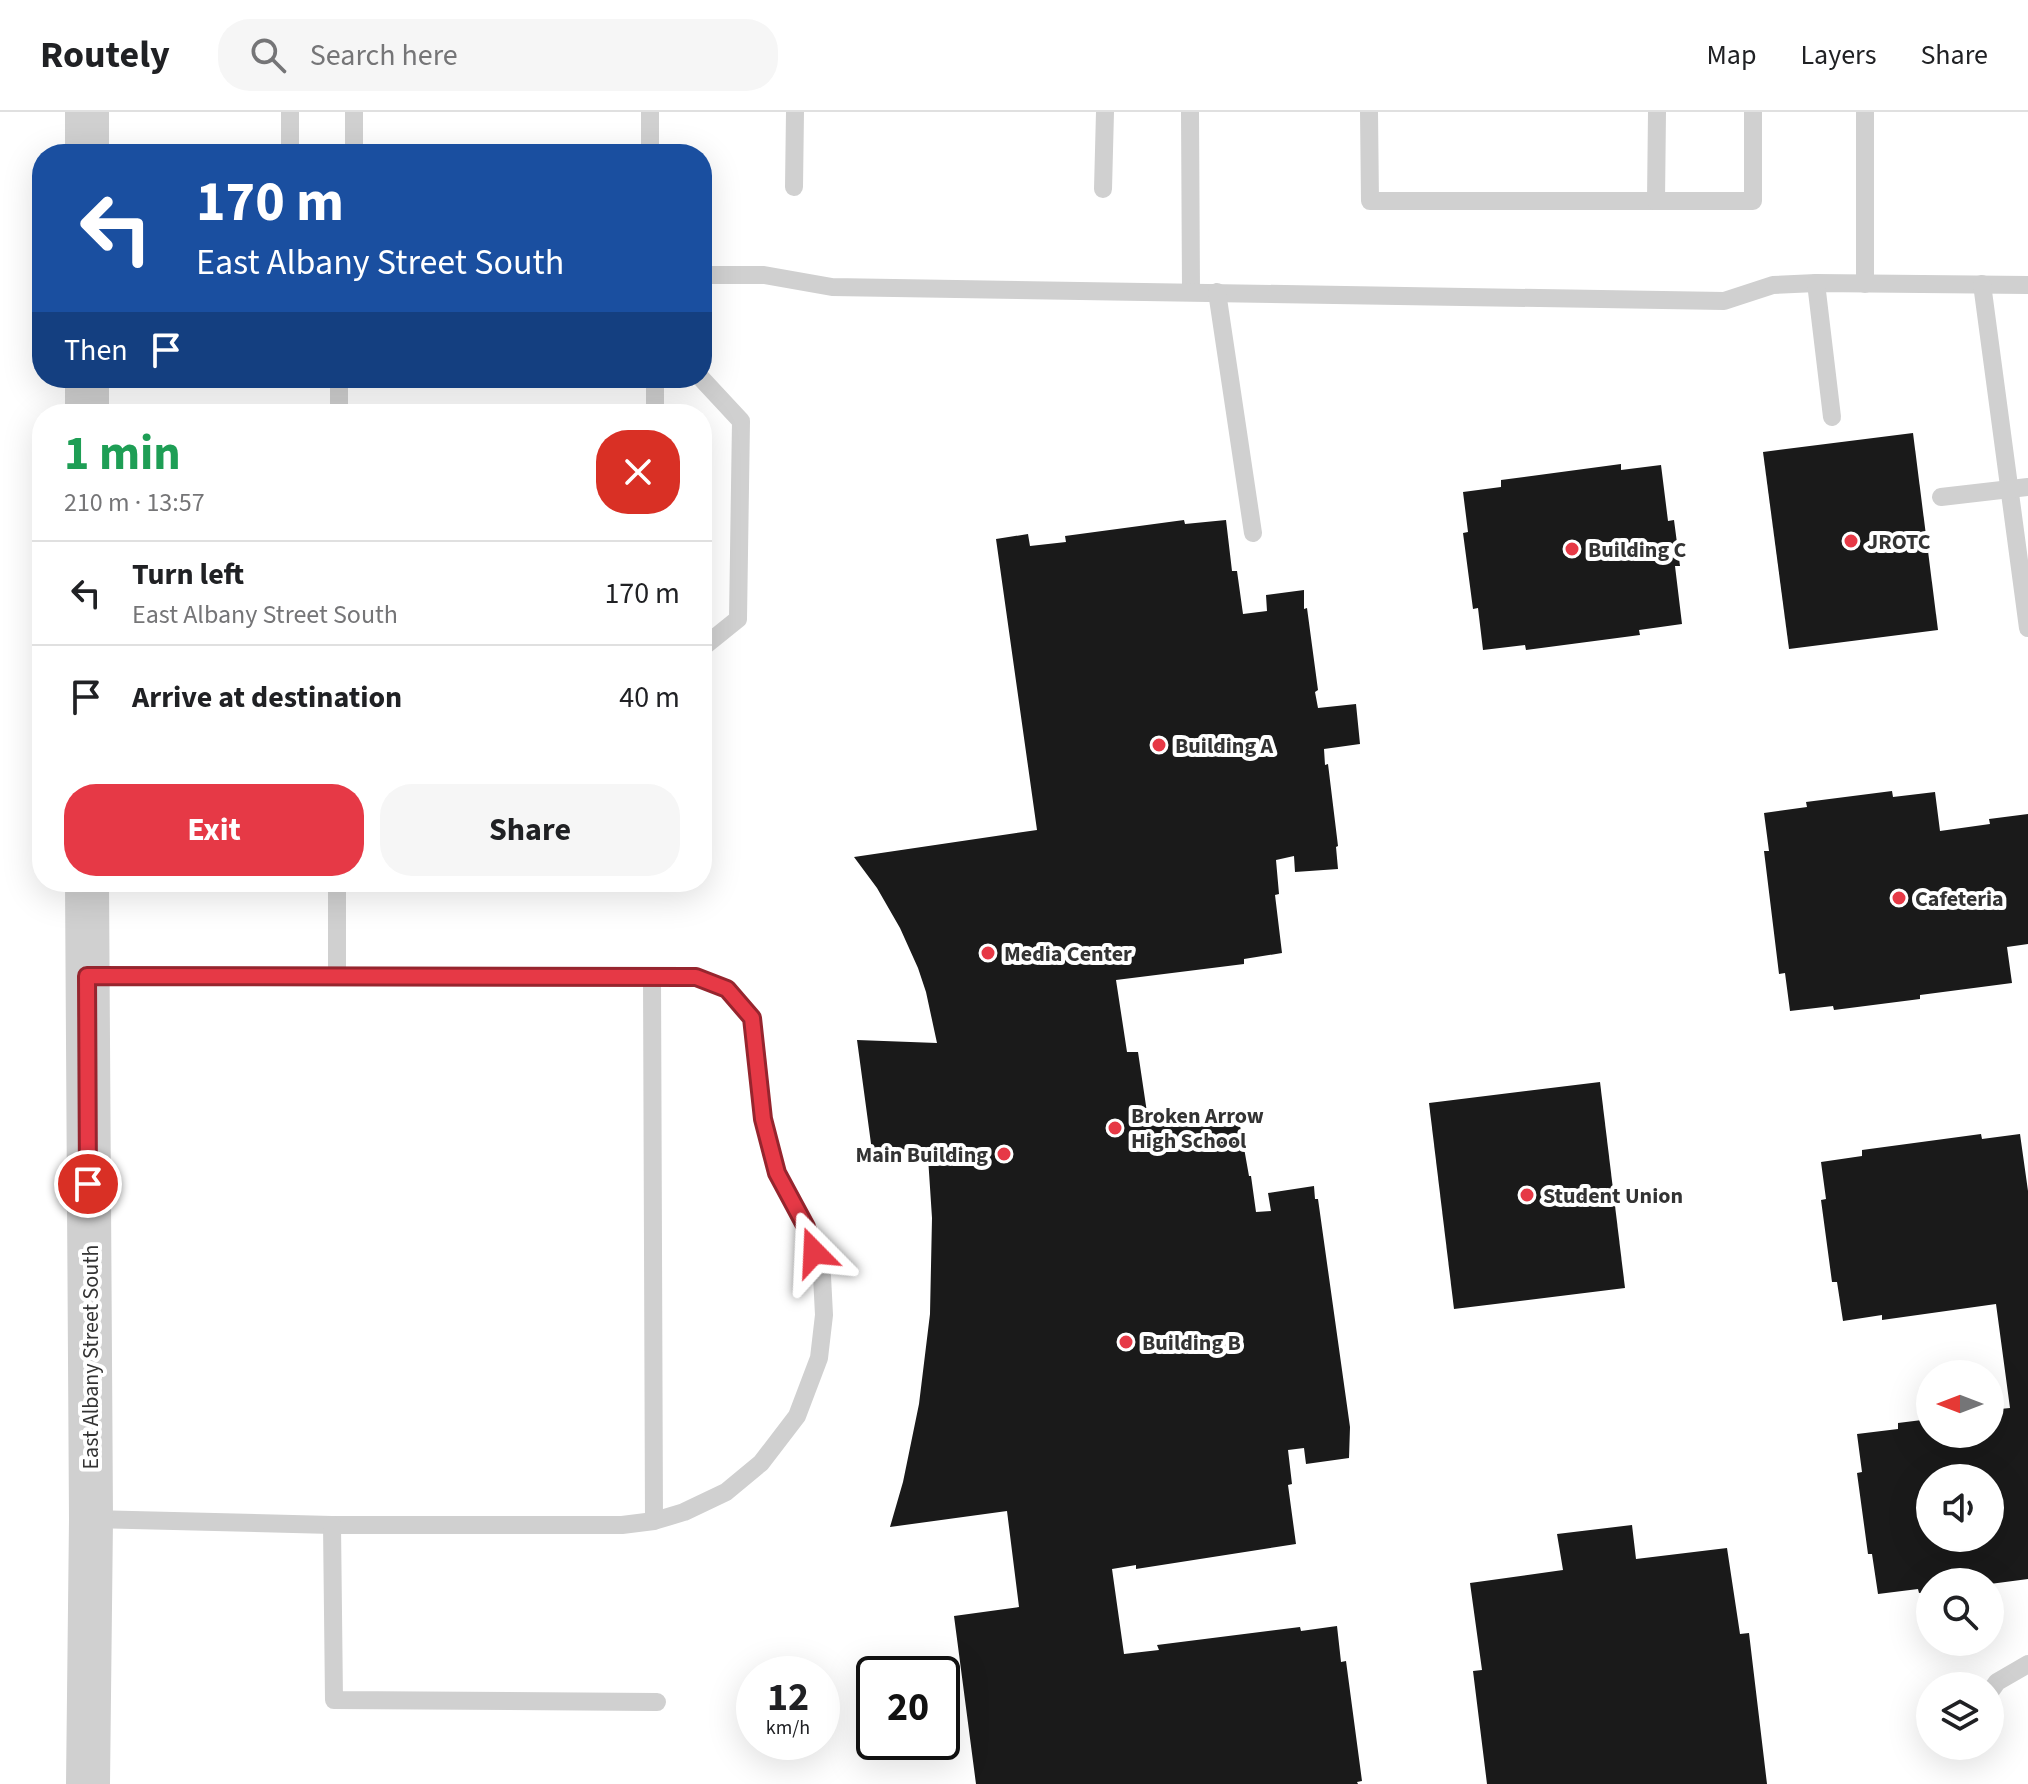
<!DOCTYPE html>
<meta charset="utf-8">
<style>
:root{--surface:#fff;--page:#f6f6f6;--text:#202124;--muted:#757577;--line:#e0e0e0;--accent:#e63946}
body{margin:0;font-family:"Source Sans 3",sans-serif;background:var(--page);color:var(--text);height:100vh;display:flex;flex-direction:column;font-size:30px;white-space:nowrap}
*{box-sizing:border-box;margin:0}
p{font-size:26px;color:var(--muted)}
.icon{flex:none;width:44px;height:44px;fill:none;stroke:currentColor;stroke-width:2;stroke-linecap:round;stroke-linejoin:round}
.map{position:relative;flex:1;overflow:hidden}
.drawer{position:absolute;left:32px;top:292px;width:680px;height:488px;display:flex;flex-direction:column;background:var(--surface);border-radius:32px;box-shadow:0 8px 32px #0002}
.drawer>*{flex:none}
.top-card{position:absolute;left:32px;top:32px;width:680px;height:244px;border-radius:32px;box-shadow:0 8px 32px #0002;background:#1a4fa0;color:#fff;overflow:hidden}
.needle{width:52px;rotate:270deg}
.controls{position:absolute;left:1916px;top:1248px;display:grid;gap:16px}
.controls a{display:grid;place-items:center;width:88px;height:88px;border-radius:50%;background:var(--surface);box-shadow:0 8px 32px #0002;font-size:40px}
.speed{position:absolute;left:736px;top:1544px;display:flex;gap:16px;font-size:40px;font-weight:700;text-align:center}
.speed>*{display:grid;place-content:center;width:104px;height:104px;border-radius:50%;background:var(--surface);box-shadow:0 8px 32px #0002;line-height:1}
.speed small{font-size:20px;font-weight:400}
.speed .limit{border:4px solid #111;border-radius:12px;background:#fff;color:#111}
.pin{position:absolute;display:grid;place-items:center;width:68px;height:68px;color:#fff;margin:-34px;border:4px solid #fff;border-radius:50%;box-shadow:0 2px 8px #0007}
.me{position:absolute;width:88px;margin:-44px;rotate:339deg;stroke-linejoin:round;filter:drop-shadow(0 0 6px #0008)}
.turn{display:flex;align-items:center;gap:28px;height:168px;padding:0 32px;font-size:36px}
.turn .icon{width:104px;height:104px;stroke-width:2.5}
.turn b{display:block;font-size:56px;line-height:68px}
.then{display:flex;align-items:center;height:76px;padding:0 32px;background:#0003;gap:16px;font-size:30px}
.round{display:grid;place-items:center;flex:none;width:84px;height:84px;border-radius:32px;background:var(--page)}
.headline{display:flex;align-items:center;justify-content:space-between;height:136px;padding:0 32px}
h1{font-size:48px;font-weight:700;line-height:60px;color:#1e9e55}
.cta{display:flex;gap:16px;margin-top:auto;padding:16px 32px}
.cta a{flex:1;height:92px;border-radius:32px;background:var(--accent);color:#fff;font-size:32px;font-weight:700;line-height:92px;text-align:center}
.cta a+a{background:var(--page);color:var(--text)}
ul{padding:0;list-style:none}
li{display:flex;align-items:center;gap:24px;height:104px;padding:0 32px;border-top:2px solid var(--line)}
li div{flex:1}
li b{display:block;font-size:30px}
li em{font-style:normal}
header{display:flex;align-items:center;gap:48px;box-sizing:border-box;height:112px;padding:0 40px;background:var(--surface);border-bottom:2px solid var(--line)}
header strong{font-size:38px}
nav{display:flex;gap:44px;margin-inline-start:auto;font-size:28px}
.search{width:560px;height:72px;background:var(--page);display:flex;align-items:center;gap:20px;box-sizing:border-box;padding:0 28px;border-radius:32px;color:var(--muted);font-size:30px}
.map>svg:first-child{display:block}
.building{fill:#1a1a1a;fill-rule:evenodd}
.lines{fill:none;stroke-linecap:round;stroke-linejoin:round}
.service{stroke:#d0d0d0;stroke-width:18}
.tertiary{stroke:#d0d0d0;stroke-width:44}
.route-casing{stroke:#96252e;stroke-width:20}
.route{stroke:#e63946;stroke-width:14}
.poi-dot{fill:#e63946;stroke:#fff;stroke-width:3}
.labels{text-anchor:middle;stroke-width:8;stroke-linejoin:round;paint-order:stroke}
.poi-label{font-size:22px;font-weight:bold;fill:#333;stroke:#fff;text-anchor:start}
.street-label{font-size:22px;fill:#333;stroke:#fff}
</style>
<header>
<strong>Routely</strong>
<div class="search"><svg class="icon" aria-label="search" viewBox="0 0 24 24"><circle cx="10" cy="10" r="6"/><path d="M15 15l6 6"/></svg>Search here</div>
<nav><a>Map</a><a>Layers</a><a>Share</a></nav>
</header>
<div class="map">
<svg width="2028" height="1672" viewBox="0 0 2028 1672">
<rect width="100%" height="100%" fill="#fff"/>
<g class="building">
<path d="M1913,321l25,197 -149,19 -26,-197z"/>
<path d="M1621,352v6l40,-5 7,56 6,-1 6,46h-5l7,58 -43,6 1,5 -114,15 -1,-5 -42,5 -5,-42 -5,1 -10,-76 5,-1 -5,-40 38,-5v-7z"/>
<path d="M1184,408l1,4 41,-4 6,51h5l6,43 24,-3 -1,-16 38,-5v19l3,-1 11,82 -3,2 3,16 38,-4 4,40 -36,5 1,16 3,-1 10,82 -2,1 2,22 -43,3 -1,-16 -18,4 3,34 -4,1 7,58 -38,6v5l-128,16 11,72h11l11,74 51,-6 1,4 38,-4 10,56h2l5,36 15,-1 -3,-18 46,-7 1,13h3l32,228 -1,31 -43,6 -2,-16 -16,2 4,34 -4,1 8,59 -160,25v-4l-24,4 12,85 35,-4 -2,-5 143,-18 1,4 36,-5 4,36 5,-1 16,120 -5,1 1,2h-382l-22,-168 65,-9 -12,-96 -117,16 13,-45 16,-78 11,-90 2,-96 -4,-61 -12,-1 -1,-7 -43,2 -15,-111 80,3 -11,-51 -8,-24 -18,-40 -23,-40 -23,-31 183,-27 -41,-291 32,-5 2,12 36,-4 -1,-6z"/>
<path d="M1892,679l1,6 42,-5 5,39 50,-7 -1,-5 39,-5v130l-21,3 5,36 -92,12v4l-86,11 -1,-4 -43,5 -5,-38 -6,1 -15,-123h5l-5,-38 43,-6 -1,-5z"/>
<path d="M1600,970l25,206 -171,21 -25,-206z"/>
<path d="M1981,1022l1,5 38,-5 8,57v388l-38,5v-2h-60v10l-11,1 -1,-4 -40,5 -6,-40h-4l-11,-81 5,-1 -5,-38 41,-5v-6l32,-4v15h60v-24l20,-2 -14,-104 -114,16v-5l-39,6 -6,-39h-5l-11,-82 5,-1 -5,-37 41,-6v-6zM1930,1366h60v60h-60z"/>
<path d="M1632,1413l4,34 91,-11 13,86 9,-1 18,151h-280l-14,-113 9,-1 -12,-87 93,-13 -6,-36z"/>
</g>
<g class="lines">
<g class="service">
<path d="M290,0v42"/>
<path d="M354,0v42"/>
<path d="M650,0v42"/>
<path d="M1190,0l1,179"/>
<path d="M1369,0l1,89h286"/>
<path d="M1657,0l-1,89h97v-89"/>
<path d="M794,75l1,-75"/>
<path d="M1103,77l2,-77"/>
<path d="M702,163h62l68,12 892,14 49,-16 43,-2 212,2"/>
<path d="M1816,171l16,134"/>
<path d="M1865,172v-172"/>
<path d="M1982,172l46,344"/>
<path d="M1217,180l36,241"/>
<path d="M655,266v36"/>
<path d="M701,266l40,43 -3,198 -36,29"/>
<path d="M339,302v-36"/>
<path d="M1941,385l87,-10"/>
<path d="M337,770v94"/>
<path d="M87,864h565l2,545"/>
<path d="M91,1407l241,6h290l32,-4 30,-9 42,-20 35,-29 36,-47 22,-58 5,-43 -2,-39 -16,-49 -29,-54 -14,-54 -6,-61 -5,-40 -25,-29 -31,-12 -44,-1"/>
<path d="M332,1413l2,175 323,2"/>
<path d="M1990,1580l7,-10 31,-18"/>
</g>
<g class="tertiary">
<path d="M87,42v-42"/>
<path d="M87,266v36"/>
<path d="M87,770l4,637 -3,265"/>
</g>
</g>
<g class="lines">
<defs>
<path id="route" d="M88,1072l-1,-208 609,1 31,12 25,29 11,101 14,54 29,54 8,25"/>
</defs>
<use href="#route" class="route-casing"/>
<use href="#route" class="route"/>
</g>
<g class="poi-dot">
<circle cx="1851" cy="429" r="8"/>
<circle cx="1572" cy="437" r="8"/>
<circle cx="1159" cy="633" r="8"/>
<circle cx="1899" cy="786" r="8"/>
<circle cx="988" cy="841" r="8"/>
<circle cx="1115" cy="1016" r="8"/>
<circle cx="1004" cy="1042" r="8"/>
<circle cx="1527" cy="1083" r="8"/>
<circle cx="1126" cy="1230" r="8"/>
</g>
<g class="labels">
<g class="poi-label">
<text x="1867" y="437">JROTC</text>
<text x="1588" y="445">Building C</text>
<text x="1175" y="641">Building A</text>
<text x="1915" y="794">Cafeteria</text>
<text x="1004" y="849">Media Center</text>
<text x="1131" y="1011">Broken Arrow<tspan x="1131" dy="25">High School</tspan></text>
<text x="988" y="1050" text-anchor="end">Main Building</text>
<text x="1543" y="1091">Student Union</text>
<text x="1142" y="1238">Building B</text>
</g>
<g class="street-label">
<text transform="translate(90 1245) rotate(-90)" y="8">East Albany Street South</text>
</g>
</g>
</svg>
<div class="controls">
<a><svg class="needle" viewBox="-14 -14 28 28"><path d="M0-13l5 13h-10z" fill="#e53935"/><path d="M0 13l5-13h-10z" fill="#757577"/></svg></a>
<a><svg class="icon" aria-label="sound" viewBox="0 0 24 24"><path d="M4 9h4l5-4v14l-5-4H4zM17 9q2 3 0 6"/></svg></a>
<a><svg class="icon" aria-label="search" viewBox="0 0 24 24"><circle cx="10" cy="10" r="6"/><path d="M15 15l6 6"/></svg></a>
<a><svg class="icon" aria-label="layers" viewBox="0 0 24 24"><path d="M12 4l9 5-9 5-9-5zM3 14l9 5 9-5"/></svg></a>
</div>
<div class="speed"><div>12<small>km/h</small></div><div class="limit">20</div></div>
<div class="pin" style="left:88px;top:1072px;background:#d93025"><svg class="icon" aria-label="arrive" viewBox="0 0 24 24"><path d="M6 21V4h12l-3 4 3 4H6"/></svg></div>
<svg class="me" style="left:814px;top:1140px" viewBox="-20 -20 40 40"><path d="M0-17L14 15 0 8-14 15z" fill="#e63946" stroke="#fff" stroke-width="4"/></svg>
<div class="top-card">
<div class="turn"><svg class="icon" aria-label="left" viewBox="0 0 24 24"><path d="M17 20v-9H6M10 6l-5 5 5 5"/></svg><div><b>170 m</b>East Albany Street South</div></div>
<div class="then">Then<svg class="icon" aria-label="arrive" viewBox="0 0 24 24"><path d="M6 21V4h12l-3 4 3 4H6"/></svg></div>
</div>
<section class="drawer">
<div class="headline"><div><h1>1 min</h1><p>210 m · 13:57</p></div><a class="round" style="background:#d93025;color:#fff"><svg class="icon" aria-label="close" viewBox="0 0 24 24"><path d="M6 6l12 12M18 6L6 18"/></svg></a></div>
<ul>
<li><svg class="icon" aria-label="left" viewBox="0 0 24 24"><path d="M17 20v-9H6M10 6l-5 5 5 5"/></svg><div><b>Turn left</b><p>East Albany Street South</p></div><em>170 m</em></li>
<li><svg class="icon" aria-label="arrive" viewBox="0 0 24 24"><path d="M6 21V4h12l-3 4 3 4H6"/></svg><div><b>Arrive at destination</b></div><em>40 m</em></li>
</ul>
<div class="cta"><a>Exit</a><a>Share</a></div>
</section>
</div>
